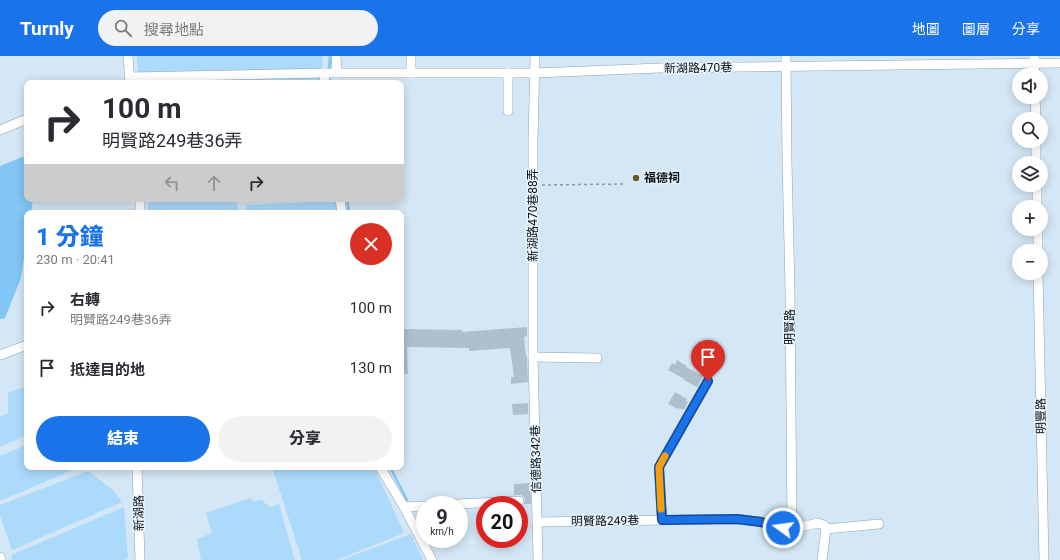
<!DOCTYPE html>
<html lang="zh-TW">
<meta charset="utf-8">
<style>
:root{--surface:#fff;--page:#f2f2f3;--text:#2b2b33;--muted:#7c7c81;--accent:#1a73e8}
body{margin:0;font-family:Roboto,"Noto Sans TC",sans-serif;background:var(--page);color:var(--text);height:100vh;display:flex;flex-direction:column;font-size:15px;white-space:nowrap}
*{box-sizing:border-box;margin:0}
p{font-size:13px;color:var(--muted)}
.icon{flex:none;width:22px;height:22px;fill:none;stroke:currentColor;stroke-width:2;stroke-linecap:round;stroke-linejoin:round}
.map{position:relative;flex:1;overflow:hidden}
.side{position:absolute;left:24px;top:154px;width:380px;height:260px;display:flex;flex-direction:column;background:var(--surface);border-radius:8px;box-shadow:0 2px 10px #0003}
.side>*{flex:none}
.guide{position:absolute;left:24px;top:24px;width:380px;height:122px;border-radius:8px;box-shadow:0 2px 10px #0003;background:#fff;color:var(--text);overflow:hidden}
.tools{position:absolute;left:1012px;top:12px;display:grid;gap:8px}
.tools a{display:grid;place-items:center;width:36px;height:36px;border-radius:50%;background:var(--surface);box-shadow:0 2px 10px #0003;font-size:20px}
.speed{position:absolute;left:416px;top:440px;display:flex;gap:8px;font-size:20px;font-weight:700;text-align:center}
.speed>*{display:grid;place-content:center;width:52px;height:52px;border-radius:50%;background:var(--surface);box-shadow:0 2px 10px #0003;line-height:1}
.speed small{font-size:10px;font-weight:400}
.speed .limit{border:6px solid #d22;background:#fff;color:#111}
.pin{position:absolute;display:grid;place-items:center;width:34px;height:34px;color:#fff;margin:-41px -17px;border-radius:50% 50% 50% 0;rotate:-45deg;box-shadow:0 0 4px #0007}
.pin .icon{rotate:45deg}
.me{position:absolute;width:44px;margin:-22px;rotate:284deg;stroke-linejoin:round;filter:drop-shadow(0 0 3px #0008)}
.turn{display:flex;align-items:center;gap:14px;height:84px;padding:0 12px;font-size:18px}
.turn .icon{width:52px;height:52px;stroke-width:2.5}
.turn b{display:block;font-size:28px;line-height:34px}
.lanes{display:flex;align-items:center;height:38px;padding:0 12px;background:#0003;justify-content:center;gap:20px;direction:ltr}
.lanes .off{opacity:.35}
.round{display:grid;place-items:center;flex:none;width:42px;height:42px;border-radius:21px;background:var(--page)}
.overview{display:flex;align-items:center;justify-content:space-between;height:68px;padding:0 12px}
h1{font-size:24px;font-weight:800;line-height:30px;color:var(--accent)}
.primary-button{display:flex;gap:8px;margin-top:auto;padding:8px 12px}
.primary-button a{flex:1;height:46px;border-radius:24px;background:var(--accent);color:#fff;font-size:16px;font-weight:800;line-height:46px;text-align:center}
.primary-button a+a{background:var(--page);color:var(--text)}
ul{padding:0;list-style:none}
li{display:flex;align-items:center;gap:12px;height:60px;padding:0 12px}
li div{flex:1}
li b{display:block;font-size:15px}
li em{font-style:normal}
header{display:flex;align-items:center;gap:24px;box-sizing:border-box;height:56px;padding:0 20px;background:var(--accent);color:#fff}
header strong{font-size:19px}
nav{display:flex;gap:22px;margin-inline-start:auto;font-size:14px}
.search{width:280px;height:36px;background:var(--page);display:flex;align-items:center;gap:10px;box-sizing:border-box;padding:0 14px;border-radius:22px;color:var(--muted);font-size:15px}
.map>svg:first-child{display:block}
.green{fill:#acdafb}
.water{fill:#81c6f4}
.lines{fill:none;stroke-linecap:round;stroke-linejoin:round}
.stream{stroke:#81c6f4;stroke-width:2.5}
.building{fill:#adc0cd}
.minor-casing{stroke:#91a3b1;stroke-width:10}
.path{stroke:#8a99a4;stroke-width:1.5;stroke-dasharray:3 3;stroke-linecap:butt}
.minor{stroke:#fff;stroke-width:9}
.route-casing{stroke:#114b97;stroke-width:10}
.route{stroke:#1a73e8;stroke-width:7}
.slow{stroke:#f59e0b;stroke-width:7}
.poi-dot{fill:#695725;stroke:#e8f3fc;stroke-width:1.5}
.labels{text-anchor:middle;stroke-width:3;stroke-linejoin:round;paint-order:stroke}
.street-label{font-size:12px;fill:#0b1217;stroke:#e8f3fc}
.poi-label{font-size:12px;font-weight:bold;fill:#0b1217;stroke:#e8f3fc;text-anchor:start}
</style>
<header>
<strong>Turnly</strong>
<div class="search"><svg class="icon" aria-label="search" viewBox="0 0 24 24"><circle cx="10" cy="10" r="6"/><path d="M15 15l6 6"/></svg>搜尋地點</div>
<nav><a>地圖</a><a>圖層</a><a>分享</a></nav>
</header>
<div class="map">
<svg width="1060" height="504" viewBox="0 0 1060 504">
<rect width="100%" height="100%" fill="#d4e7f6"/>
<g class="green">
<path d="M137,0h185l1,14 -185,2z"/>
<path d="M323,20l1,7h-86v-6z"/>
<path d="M228,22v5h-89v-2z"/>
<path d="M148,143h89l1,14h-90z"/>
<path d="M337,145l1,12h-92v-8z"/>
<path d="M27,330v49l-27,12v-30l8,-4v-20z"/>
<path d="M27,389v22h53l-80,34v-45z"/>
<path d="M272,411h102l30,66 -67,27h-35z"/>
<path d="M88,415l24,18 10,13 -110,48 -12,-35v-10z"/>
<path d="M250,442l3,3 8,-1 9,7 9,-3 16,56h-94l-4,-21 15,-6 -6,-20z"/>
<path d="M124,451l4,51 -4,2h-112l-1,-5z"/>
<path d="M411,478l12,26h-82z"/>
</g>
<path class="water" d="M27,99v44h6l-2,14h-4v23l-6,42 -16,40 -5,1v-153z"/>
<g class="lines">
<g class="stream">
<path d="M329,15l1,-15"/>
<path d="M329,20l1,7"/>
<path d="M347,143l2,14"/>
<path d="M390,411l17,33"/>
</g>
</g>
<g class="building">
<path d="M527,271v9l-3,1 2,19h1l1,26 -17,2v-7h3l-4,-29 -41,3v-3l-62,-1 1,27h-7v-45l61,1v2z"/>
<path d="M677,304l10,6 -1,1 17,9 -6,11 -13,-7v-1l-16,-9 4,-7 3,2z"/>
<path d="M675,336l12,7 -1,2 2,1 -4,8 -5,-2 -1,1 -10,-5z"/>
<path d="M528,347v11l-15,1 -1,-11z"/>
<path d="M530,427l1,21h-7l1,-4 -1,-3 -3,-2h-7v-11z"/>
</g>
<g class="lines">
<defs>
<g id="minor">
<path d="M128,0l2,27"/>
<path d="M336,0l1,17"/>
<path d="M535,0l-2,84v217l5,203"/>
<path d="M786,0l1,105 3,128 2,240 26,-6 6,2 2,4 -4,31"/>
<path d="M1034,0l1,19"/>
<path d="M324,17l1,10"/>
<path d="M411,17v-17"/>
<path d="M130,21l194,-4h211l125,-5 400,-5"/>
<path d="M1035,41l1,22"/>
<path d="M508,55v-38"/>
<path d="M0,74l27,-11"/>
<path d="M1036,85v22"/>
<path d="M1037,129v22"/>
<path d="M140,143v14"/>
<path d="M340,143l2,14"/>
<path d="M1038,173v22"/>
<path d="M1038,217l6,287"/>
<path d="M0,299l27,-10"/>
<path d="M533,301l64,1"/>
<path d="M137,411l3,93"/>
<path d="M380,411l24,40 28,53"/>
<path d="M436,449l83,-4"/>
<path d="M404,451l21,-1"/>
<path d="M662,464l-3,-53 49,-86"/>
<path d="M537,466l200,-3 24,3 13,4 18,3"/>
<path d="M826,473l53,-5"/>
<path d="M0,501l1,3"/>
</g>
</defs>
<use href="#minor" class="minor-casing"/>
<path class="path" d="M542,129l84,-1"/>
<use href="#minor" class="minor"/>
</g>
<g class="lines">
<defs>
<path id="route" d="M708,325l-49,86 3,53 75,-1 24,3 13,4 9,2"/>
</defs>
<use href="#route" class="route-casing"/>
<use href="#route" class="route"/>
<path class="slow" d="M661,453l-2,-42 6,-11"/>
</g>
<circle class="poi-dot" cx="636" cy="122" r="4"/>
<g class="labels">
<g class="street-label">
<text transform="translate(698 12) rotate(-1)" y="4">新湖路470巷</text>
<text transform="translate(533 159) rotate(-90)" y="4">新湖路470巷88弄</text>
<text transform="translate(790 271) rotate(-90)" y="4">明賢路</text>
<text transform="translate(1041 360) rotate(-91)" y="4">明豐路</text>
<text transform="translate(536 403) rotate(-91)" y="4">信德路342巷</text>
<text transform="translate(139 457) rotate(-91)" y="4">新湖路</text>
<text transform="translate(605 465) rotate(-1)" y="4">明賢路249巷</text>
</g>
<g class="poi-label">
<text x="644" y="126">福德祠</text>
</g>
</g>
</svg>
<div class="tools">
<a><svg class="icon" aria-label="sound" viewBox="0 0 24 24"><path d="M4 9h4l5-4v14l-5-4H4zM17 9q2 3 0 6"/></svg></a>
<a><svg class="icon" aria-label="search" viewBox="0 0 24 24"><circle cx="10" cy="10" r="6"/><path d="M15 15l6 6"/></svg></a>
<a><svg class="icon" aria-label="layers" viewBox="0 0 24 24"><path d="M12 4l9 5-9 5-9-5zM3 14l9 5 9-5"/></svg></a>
<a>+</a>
<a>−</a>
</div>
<div class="speed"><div>9<small>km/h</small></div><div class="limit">20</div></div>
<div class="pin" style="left:708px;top:325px;background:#d93025"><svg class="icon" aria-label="arrive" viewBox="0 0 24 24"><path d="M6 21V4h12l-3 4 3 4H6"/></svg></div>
<svg class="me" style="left:783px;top:472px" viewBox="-20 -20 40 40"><circle r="17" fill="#1a73e8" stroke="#fff" stroke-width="3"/><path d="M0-11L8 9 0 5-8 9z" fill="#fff"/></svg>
<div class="guide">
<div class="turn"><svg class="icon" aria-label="right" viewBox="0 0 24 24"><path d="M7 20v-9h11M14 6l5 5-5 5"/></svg><div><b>100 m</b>明賢路249巷36弄</div></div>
<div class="lanes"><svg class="icon off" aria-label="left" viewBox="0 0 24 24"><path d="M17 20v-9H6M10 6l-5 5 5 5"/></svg><svg class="icon off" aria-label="ahead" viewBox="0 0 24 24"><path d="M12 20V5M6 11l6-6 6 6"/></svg><svg class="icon" aria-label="right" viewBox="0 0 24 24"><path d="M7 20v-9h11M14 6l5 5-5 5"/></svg></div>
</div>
<section class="side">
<div class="overview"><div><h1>1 分鐘</h1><p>230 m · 20:41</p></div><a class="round" style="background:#d93025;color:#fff"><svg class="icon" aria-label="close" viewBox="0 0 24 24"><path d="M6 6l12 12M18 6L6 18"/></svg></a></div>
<ul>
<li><svg class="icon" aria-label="right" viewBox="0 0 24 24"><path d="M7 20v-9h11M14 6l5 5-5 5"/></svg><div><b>右轉</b><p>明賢路249巷36弄</p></div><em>100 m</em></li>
<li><svg class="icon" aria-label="arrive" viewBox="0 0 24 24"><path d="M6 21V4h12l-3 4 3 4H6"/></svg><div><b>抵達目的地</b></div><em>130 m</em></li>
</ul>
<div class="primary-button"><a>結束</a><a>分享</a></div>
</section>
</div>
